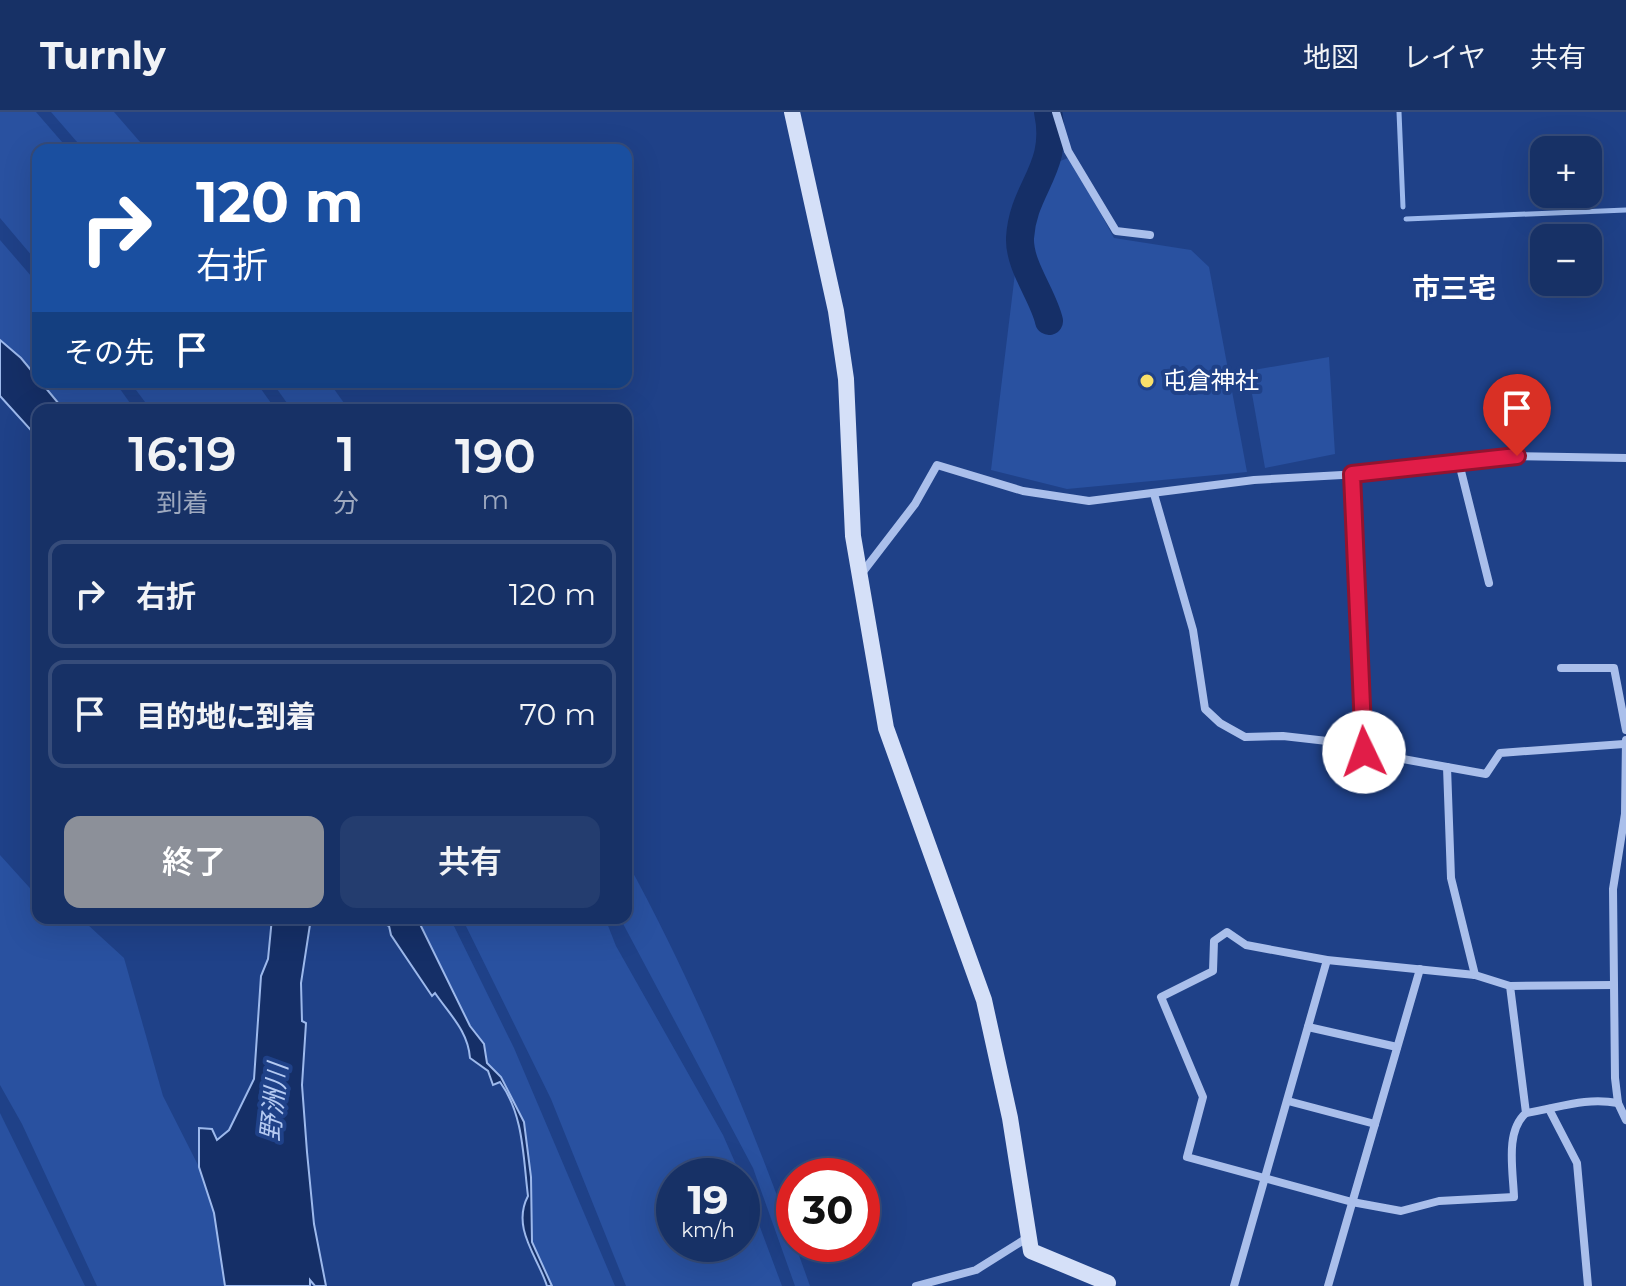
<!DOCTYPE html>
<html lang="ja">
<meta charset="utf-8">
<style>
:root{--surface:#173166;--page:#243d6f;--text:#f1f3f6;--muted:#9ea9bf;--line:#364c7a;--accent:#8c9099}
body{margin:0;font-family:Montserrat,"Noto Sans JP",sans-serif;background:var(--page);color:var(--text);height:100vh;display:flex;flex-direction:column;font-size:30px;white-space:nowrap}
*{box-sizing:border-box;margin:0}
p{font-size:26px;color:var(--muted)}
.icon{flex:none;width:44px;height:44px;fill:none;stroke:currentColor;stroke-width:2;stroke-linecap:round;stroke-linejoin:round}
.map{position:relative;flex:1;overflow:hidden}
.side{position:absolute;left:32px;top:292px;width:600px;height:520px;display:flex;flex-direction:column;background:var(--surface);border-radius:16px;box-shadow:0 8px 32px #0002,0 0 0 2px var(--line)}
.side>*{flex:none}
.guide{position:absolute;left:32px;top:32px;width:600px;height:244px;border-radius:16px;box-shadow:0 8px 32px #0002,0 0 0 2px var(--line);background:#1a4fa0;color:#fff;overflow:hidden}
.controls{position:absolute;left:1530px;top:24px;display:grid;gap:16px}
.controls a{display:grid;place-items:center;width:72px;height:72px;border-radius:16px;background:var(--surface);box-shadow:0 8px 32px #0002,0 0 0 2px var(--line);font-size:40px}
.speed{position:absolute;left:656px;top:1046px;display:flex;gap:16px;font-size:40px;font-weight:700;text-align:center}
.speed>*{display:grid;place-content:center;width:104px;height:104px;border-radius:50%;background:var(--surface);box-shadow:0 8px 32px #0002,0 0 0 2px var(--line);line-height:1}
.speed small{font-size:20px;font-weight:400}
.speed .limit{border:12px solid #d22;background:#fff;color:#111}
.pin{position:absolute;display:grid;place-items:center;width:68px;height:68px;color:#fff;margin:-82px -34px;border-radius:50% 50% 50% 0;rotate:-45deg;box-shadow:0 0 8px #0007}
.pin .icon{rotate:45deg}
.me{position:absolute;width:88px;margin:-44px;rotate:357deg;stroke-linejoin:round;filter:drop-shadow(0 0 6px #0008)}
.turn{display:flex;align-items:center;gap:28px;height:168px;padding:0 32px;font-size:36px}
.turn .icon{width:104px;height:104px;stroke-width:2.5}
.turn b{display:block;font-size:56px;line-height:68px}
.then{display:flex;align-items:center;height:76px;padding:0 32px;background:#0003;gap:16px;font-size:30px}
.eta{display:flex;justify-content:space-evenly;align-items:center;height:136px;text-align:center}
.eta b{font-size:48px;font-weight:600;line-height:56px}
.primary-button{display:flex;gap:16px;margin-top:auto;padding:16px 32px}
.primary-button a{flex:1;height:92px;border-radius:16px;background:var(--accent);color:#fff;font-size:32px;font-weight:600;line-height:92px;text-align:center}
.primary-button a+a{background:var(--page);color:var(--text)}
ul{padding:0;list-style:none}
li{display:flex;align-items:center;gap:24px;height:108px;margin:0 16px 12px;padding:0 16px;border:4px solid var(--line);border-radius:16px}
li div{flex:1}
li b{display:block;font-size:30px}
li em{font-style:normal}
header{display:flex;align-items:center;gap:48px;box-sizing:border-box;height:112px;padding:0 40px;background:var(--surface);border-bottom:2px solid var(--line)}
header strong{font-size:38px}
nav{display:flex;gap:44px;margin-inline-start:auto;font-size:28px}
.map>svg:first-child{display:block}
.green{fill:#2951a0}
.water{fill:#152f67;stroke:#9db9ec;stroke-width:2}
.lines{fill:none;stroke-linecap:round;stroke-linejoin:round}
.stream{stroke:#9db9ec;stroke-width:5}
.river{stroke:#152f67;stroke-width:28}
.street{stroke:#aabfeb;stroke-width:8}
.secondary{stroke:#d5e0f8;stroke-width:16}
.route-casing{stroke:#92132f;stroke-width:20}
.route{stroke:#e11d48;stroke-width:14}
.poi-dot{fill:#f9e06a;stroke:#1f4188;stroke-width:3}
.labels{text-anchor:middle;stroke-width:8;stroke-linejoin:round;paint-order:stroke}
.poi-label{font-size:24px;fill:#fff;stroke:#1f4188;text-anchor:start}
.water-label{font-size:26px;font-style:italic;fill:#b5caf2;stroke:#1f4188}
.quarter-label{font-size:28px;font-weight:bold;fill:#fff;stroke:#1f4188}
</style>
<header>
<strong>Turnly</strong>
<nav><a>地図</a><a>レイヤ</a><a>共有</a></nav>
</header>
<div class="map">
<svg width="1626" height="1174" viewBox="0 0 1626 1174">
<rect width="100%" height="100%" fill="#1f4188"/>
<g class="green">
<path d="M0,0h36l33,38h-31v113l-38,-45z"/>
<path d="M51,0h63l33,38h-63z"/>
<path d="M1070,45l44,81 77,12 18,17 38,205 -180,17 -76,-19 36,-295z"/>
<path d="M0,128l38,44v95l-38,-39z"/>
<path d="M1329,245l6,97 -70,14 -17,-97z"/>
<path d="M41,270h74l20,28h-71z"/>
<path d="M130,270h126l20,28h-125z"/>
<path d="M272,270h57l20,28h-57z"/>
<path d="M0,743l38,42v21h35l15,7 36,33 39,138 36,71 15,46 11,73h-128l-75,-162 -22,-39z"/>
<path d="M626,748c75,136 133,282 184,426h-15l-42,-118 -133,-250h6z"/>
<path d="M417,806h33l64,130 101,238h-63l-20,-43 -1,-66 -7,-56 -37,-58 -3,-19 -14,-18z"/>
<path d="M462,806h143l11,28 107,189 18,41h-67v68h68v-65l40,107h-156l-75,-187z"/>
<path d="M0,1001l85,173h-85z"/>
</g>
<g class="water">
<path d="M0,228l21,18 43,52h-26v28l-38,-42z"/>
<path d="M272,806h39l-10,65 1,38 4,2 -4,62 5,67 7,72 12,62h-11l-5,-6v6h-85l-11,-73 -15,-46v-39l13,1 5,11 12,-10 25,-51 7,-103 7,-17z"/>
<path d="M373,806h44l53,108 14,18 3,19 14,14 23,45 7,55 1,65 20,44h-5c-9,-29 -36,-58 -19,-90 -5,-39 -4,-81 -28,-114l-7,3 -5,-14 -18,-13c-2,-27 -20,-43 -35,-65l-3,3 -41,-61 -2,-9z"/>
</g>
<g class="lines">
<g class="stream">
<path d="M1399,0l4,95"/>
<path d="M1406,107l220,-9"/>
</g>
<path class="river" d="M1048,0c12,57 -25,75 -28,126 -1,28 23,57 29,83"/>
<g class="street">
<path d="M1056,0l12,39 48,80 34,4"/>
<path d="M1459,351l30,120"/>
<path d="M1352,362l12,278"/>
<path d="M1154,382l39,136 12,79 15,14 25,14 38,-1 53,6 28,10 83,15 4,111 24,97"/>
<path d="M862,461l53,-69 22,-39 86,26 66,10 165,-21 124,-7 139,-17 109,2"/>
<path d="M1561,556h53l12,62"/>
<path d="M1626,628l-1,74 -12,75 2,189 3,25 8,17"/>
<path d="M1447,655l39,7 14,-21 124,-9"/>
<path d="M1510,874l16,127c-21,18 -13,57 -12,84l-75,4 -38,10 -49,-9 -165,-45 16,-60 -42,-100 52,-26 1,-30 13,-9 19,13 81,15 148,15 35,11 103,-1"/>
<path d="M1308,915l89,20"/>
<path d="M1288,989l87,23"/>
<path d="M1549,997l28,54 11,123"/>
<path d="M1526,1001c33,-5 58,-16 92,-10"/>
<path d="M916,1174l60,-16 51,-32"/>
<path d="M1234,1174l93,-326"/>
<path d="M1328,1174l92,-317"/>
</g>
<path class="secondary" d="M792,0l44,199 10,68 7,157 33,192 98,272 26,118 21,133 77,32"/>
</g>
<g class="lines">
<defs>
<path id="route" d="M1364,640l-12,-278 165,-18"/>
</defs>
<use href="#route" class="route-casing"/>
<use href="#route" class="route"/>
</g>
<circle class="poi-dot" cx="1147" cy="269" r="8"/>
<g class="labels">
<g class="poi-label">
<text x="1163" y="277">屯倉神社</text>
</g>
<g class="water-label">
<text transform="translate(274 990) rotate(-84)" y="9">野洲川</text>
</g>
<g class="quarter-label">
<text x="1454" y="186">市三宅</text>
</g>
</g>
</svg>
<div class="controls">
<a>+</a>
<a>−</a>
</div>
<div class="speed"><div>19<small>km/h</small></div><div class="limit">30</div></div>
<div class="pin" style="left:1517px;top:344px;background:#d93025"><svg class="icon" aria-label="arrive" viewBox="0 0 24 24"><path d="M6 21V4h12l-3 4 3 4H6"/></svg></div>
<svg class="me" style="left:1364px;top:640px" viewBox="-20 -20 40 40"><circle r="19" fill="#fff"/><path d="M0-13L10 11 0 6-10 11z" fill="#e11d48"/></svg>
<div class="guide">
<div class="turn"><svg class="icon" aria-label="right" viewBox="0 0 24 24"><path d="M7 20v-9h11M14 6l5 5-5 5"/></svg><div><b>120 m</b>右折</div></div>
<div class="then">その先<svg class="icon" aria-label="arrive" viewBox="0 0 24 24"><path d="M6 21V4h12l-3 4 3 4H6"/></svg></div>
</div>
<section class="side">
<div class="eta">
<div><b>16:19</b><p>到着</p></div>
<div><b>1</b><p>分</p></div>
<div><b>190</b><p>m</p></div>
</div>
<ul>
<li><svg class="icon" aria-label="right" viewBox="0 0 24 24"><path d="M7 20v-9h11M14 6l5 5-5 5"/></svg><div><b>右折</b></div><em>120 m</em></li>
<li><svg class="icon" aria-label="arrive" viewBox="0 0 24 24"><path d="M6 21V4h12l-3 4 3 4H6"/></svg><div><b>目的地に到着</b></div><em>70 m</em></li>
</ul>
<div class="primary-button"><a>終了</a><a>共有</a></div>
</section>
</div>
